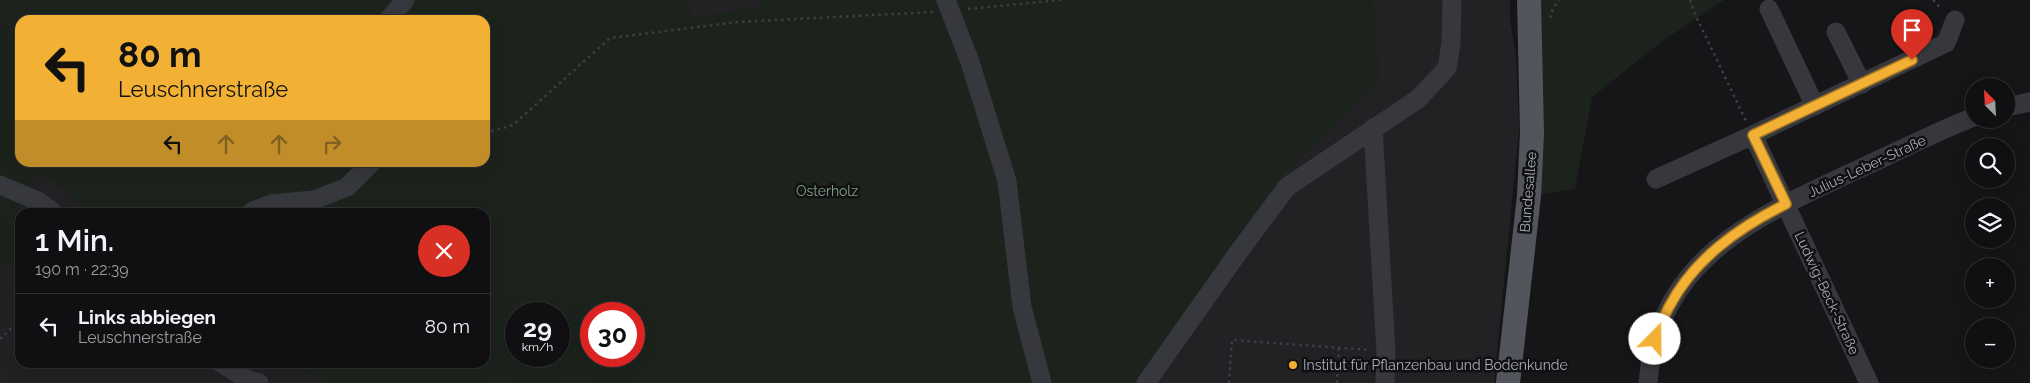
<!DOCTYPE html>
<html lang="de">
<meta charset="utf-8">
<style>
:root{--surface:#101012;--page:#1e1e20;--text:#f1f3f6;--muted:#9c9d9f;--line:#303032}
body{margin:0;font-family:Raleway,sans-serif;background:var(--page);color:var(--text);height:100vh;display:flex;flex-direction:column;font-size:19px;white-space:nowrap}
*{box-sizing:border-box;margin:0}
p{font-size:16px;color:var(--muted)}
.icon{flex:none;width:28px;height:28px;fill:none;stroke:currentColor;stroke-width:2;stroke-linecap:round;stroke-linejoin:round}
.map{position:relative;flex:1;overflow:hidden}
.sheet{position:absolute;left:15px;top:208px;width:475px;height:160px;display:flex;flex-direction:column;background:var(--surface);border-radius:15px;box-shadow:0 5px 20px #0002,0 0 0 1px var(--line)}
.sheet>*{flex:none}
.top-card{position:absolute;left:15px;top:15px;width:475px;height:152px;border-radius:15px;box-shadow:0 5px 20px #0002,0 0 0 1px var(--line);background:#f2b134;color:#111;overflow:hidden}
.needle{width:32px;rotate:336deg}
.controls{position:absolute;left:1965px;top:78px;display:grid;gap:10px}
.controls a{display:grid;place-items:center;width:50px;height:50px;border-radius:50%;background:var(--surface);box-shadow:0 5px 20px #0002,0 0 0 1px var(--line);font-size:25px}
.speed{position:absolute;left:505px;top:302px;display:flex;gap:10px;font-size:25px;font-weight:700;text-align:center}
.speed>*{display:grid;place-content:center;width:65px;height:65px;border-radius:50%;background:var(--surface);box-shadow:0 5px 20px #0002,0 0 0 1px var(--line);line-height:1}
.speed small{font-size:12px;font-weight:400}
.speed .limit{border:8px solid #d22;background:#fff;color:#111}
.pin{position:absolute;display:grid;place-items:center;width:42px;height:42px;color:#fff;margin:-51px -21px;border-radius:50% 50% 50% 0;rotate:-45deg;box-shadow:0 0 5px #0007}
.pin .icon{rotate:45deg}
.me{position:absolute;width:55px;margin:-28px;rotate:22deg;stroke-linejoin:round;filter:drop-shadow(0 0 4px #0008)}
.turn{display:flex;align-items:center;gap:18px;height:105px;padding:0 20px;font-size:22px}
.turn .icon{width:65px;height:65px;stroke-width:2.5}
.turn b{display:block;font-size:35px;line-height:42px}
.lanes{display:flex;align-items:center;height:48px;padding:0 20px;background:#0003;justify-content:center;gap:25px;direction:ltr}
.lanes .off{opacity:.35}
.round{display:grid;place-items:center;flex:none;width:52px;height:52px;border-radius:26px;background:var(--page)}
.summary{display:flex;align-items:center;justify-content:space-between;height:85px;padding:0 20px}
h1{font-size:30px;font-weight:600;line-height:38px}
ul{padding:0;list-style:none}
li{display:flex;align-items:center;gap:15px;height:65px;padding:0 20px;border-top:1px solid var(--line)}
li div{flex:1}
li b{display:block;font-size:19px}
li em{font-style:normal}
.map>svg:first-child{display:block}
.built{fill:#222225;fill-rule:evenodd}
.green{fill:#1c231d;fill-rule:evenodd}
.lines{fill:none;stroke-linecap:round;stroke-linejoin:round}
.path{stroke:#3d3f44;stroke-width:2.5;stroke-dasharray:2.5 4;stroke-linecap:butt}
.minor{stroke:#37383d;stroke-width:19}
.major{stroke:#53555c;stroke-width:24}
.route-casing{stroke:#9d7322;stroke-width:12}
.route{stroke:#f2b134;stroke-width:9}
.poi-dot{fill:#f2b134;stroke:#111113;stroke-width:2}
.labels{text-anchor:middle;stroke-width:5;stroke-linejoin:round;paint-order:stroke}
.street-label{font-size:14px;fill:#a8adb8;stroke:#111113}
.park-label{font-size:14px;fill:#7fa381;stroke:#111113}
.poi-label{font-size:14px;fill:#a8adb8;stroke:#111113;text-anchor:start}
</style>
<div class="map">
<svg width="2030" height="383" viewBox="0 0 2030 383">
<rect width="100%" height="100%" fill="#161618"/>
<path class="built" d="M0,0h1510v19l6,38 3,73 -25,253h-1494zM20,20h465v142h-465zM20,212h465v150h-465zM516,314h43v42h-43zM591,314h43v42h-43z"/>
<g class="green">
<path d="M0,0h685l8,16 61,-7 10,-9h609l7,83 -100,93 -146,207h-804l-46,-20 201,-1v-150h-394l-49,-39 -25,38 3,4v40l-20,17zM20,20h465v142h-465zM516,314h43v42h-43zM591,314h43v42h-43z"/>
<path d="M1529,0h195l-63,42 -69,55 -17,92 -46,7z"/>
</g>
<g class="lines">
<g class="path">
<path d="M1690,0l5,14 51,107"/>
<path d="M1933,0l9,10"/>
<path d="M968,9l93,-9"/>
<path d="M1550,18l3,-10 6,-8"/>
<path d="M485,133l28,-8 97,-87 127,-16 196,-10"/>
<path d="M0,339l20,-19"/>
<path d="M1229,383l3,-43 138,10"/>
<path d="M1337,383l2,-36"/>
</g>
<g class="minor">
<path d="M946,0l24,62 37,119 15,126 20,76"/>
<path d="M1769,9l46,97"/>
<path d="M388,20l17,-20"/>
<path d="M1836,32l26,52"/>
<path d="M2006,107l24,-5"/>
<path d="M1373,128l13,224 -1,31"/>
<path d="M1753,135l116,248"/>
<path d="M1656,179l97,-44 193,-92 9,-23"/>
<path d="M0,185l38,16 15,11"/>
<path d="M251,212l20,-8 43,-4 33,-13 25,-25"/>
<path d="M220,362l28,18 11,3"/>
<path d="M1146,383l89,-126 52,-70 131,-88 29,-31 4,-25 1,-43"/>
<path d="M1648,383c9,-126 112,-168 211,-214 38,-17 76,-37 115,-52"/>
</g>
<path class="major" d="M1508,383l21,-187 3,-63 -3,-133"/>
</g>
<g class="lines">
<defs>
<path id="route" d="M1655,339c5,-10 8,-22 14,-32 25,-48 69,-79 117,-103l-33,-69 159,-75"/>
</defs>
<use href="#route" class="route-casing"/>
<use href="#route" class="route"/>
</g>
<circle class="poi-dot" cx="1293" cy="365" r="5"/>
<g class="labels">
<g class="street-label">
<text transform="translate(1867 166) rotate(-25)" y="5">Julius-Leber-Straße</text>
<text transform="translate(1528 192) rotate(-85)" y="5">Bundesallee</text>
<text transform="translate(1827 293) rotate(65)" y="5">Ludwig-Beck-Straße</text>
</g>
<g class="park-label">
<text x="827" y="196">Osterholz</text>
</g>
<g class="poi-label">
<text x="1303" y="370">Institut für Pflanzenbau und Bodenkunde</text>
</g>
</g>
</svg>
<div class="controls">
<a><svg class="needle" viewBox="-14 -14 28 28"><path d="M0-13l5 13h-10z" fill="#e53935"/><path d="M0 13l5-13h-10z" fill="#9c9d9f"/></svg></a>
<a><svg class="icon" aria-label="search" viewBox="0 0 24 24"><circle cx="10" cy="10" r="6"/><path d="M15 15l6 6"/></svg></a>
<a><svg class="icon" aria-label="layers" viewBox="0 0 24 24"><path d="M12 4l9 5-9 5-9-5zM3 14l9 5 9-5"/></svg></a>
<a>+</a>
<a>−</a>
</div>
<div class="speed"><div>29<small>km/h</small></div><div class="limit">30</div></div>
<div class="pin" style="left:1912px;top:60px;background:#d93025"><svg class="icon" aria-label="arrive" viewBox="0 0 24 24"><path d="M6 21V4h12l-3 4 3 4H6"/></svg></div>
<svg class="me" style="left:1655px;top:339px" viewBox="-20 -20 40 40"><circle r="19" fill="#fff"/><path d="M0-13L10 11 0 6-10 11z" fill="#f2b134"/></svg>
<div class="top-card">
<div class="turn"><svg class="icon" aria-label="left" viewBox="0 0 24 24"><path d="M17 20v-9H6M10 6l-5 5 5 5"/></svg><div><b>80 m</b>Leuschnerstraße</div></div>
<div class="lanes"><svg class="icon" aria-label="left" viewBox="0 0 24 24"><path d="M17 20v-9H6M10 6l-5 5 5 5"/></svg><svg class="icon off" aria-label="ahead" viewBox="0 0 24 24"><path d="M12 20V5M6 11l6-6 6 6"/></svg><svg class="icon off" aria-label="ahead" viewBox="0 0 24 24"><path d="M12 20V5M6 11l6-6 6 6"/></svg><svg class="icon off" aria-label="right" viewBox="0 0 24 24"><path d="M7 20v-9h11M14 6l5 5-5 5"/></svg></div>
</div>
<section class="sheet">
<div class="summary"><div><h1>1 Min.</h1><p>190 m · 22:39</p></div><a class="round" style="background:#d93025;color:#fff"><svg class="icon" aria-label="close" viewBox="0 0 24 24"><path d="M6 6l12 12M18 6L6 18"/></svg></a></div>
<ul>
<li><svg class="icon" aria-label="left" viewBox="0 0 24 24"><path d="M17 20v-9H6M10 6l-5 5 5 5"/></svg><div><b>Links abbiegen</b><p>Leuschnerstraße</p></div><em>80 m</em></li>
</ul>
</section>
</div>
